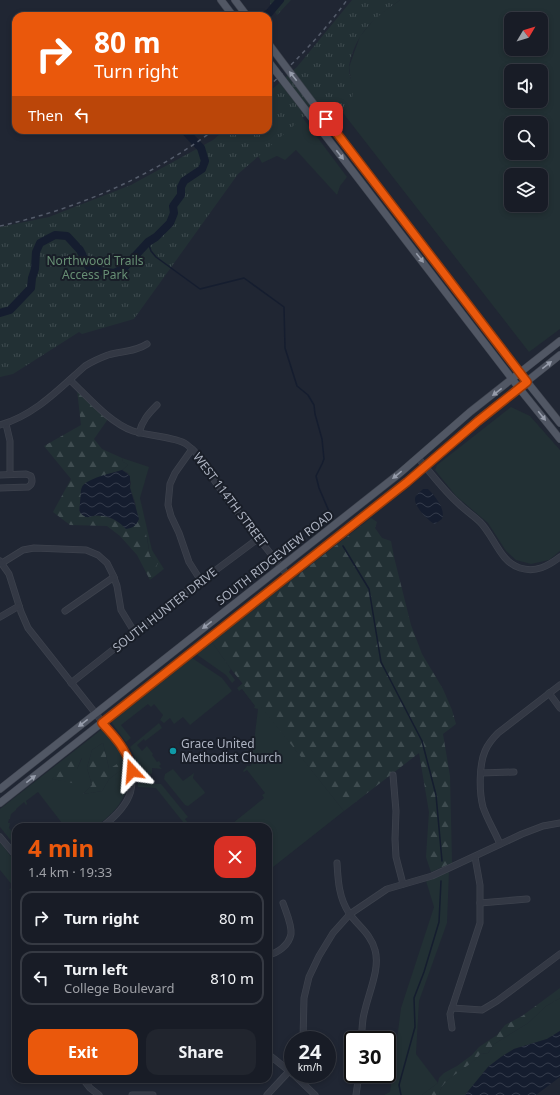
<!DOCTYPE html>
<meta charset="utf-8">
<style>
:root{--surface:#181c26;--page:#21252e;--text:#f1f3f6;--muted:#9fa1a7;--line:#363a43;--accent:#ea580c}
body{margin:0;font-family:"Noto Sans",sans-serif;background:var(--page);color:var(--text);height:100vh;display:flex;flex-direction:column;font-size:15px;white-space:nowrap}
*{box-sizing:border-box;margin:0}
p{font-size:13px;color:var(--muted)}
.icon{flex:none;width:22px;height:22px;fill:none;stroke:currentColor;stroke-width:2;stroke-linecap:round;stroke-linejoin:round}
.map{position:relative;flex:1;overflow:hidden}
.details{position:absolute;left:12px;top:823px;width:260px;height:260px;display:flex;flex-direction:column;background:var(--surface);border-radius:12px;box-shadow:0 2px 6px #0003,0 0 0 1px var(--line)}
.details>*{flex:none}
.guide{position:absolute;left:12px;top:12px;width:260px;height:122px;border-radius:12px;box-shadow:0 2px 6px #0003,0 0 0 1px var(--line);background:#ea580c;color:#fff;overflow:hidden}
.needle{width:26px;rotate:52deg}
.fabs{position:absolute;left:504px;top:12px;display:grid;gap:8px}
.fabs a{display:grid;place-items:center;width:44px;height:44px;border-radius:8px;background:var(--surface);box-shadow:0 2px 6px #0003,0 0 0 1px var(--line);font-size:20px}
.speed{position:absolute;left:284px;top:1031px;display:flex;gap:8px;font-size:20px;font-weight:700;text-align:center}
.speed>*{display:grid;place-content:center;width:52px;height:52px;border-radius:50%;background:var(--surface);box-shadow:0 2px 6px #0003,0 0 0 1px var(--line);line-height:1}
.speed small{font-size:10px;font-weight:400}
.speed .limit{border:2px solid #111;border-radius:6px;background:#fff;color:#111}
.pin{position:absolute;display:grid;place-items:center;width:34px;height:34px;color:#fff;margin:-17px;border-radius:8px;box-shadow:0 2px 6px #0006}
.me{position:absolute;width:44px;margin:-22px;rotate:341deg;stroke-linejoin:round;filter:drop-shadow(0 0 3px #0008)}
.turn{display:flex;align-items:center;gap:14px;height:84px;padding:0 16px;font-size:18px}
.turn .icon{width:52px;height:52px;stroke-width:2.5}
.turn b{display:block;font-size:28px;line-height:34px}
.then{display:flex;align-items:center;height:38px;padding:0 16px;background:#0003;gap:8px;font-size:15px}
.round{display:grid;place-items:center;flex:none;width:42px;height:42px;border-radius:12px;background:var(--page)}
.head{display:flex;align-items:center;justify-content:space-between;height:68px;padding:0 16px}
h1{font-size:24px;font-weight:700;line-height:30px;color:var(--accent)}
.cta{display:flex;gap:8px;margin-top:auto;padding:8px 16px}
.cta a{flex:1;height:46px;border-radius:12px;background:var(--accent);color:#fff;font-size:16px;font-weight:700;line-height:46px;text-align:center}
.cta a+a{background:var(--page);color:var(--text)}
ul{padding:0;list-style:none}
li{display:flex;align-items:center;gap:12px;height:54px;margin:0 8px 6px;padding:0 8px;border:2px solid var(--line);border-radius:12px}
li div{flex:1}
li b{display:block;font-size:15px}
li em{font-style:normal}
.map>svg:first-child{display:block}
.green{fill:#223034;fill-rule:evenodd}
.forest{fill:url(#forest-firs)}
.park{fill:url(#park-tufts)}
.water{fill:url(#water-waves)}
.lines{fill:none;stroke-linecap:round;stroke-linejoin:round}
.stream{stroke:#151d2f;stroke-width:1.5}
.river{stroke:#151d2f;stroke-width:8}
.minor-casing{stroke:#3d424d;stroke-width:7}
.major-casing{stroke:#3d424d;stroke-width:8}
.minor{stroke:#333844;stroke-width:5.5}
.major{stroke:#515764;stroke-width:7}
.rail{stroke:#555c6b;stroke-width:1.5;stroke-dasharray:4 4;stroke-linecap:butt}
.major-bridge-casing{stroke:#3d424d;stroke-width:8;stroke-linecap:butt}
.major-bridge{stroke:#515764;stroke-width:7}
.oneway{fill:#969caa}
.route-casing{stroke:#983908;stroke-width:10}
.route{stroke:#ea580c;stroke-width:7}
.culture-dot{fill:#0f9aa8;stroke:#191e28;stroke-width:1.5}
.labels{text-anchor:middle;stroke-width:4;stroke-linejoin:round;paint-order:stroke}
.park-label{font-size:12px;fill:#678f74;stroke:#191e28}
.street-label{font-size:12px;fill:#adb3c1;stroke:#191e28}
.poi-label{font-size:12px;fill:#adb3c1;stroke:#191e28;text-anchor:start}
</style>
<div class="map">
<svg width="560" height="1095" viewBox="0 0 560 1095">
<defs>
<pattern id="forest-firs" width="22" height="20" patternUnits="userSpaceOnUse"><rect width="22" height="20" fill="#223034"/><path d="M5 1l3.5 6h-7zM16 11l3.5 6h-7z" fill="#3f4c50"/></pattern>
<pattern id="park-tufts" width="24" height="20" patternUnits="userSpaceOnUse"><rect width="24" height="20" fill="#223034"/><path d="M3 7l-1-3M5 7V3M7 7l1-3M15 17l-1-3M17 17v-4M19 17l1-3" fill="none" stroke="#3f4c50"/></pattern>
<pattern id="water-waves" width="16" height="10" patternUnits="userSpaceOnUse"><rect width="16" height="10" fill="#151d2f"/><path d="M0 5q4-4 8 0t8 0" fill="none" stroke="#343b4b"/></pattern>
</defs>
<rect width="100%" height="100%" fill="#202633"/>
<g class="green">
<path d="M400,0h160v329l-31,23 -186,-239 10,-19 -4,-27 11,-31 16,-19zM511,19h30v30h-30zM511,71h30v30h-30zM511,123h30v30h-30zM511,175h30v30h-30z"/>
<path d="M279,86l68,91 -7,9 -3,9 -41,-45 -11,10 -8,-4 -15,7 -4,-7 17,-17z"/>
<path d="M511,407l19,9 30,34v101l-11,9 -18,4 -15,-4 -10,-9 -18,-28 -32,-27 -21,-26 2,-5z"/>
<path d="M122,458l27,9 -9,31 12,52 12,19 -14,11 7,-17 -7,-7 -3,-19 -8,-23h-2l-2,-12 -5,-14 1,-5 -3,-10 -6,-3 6,-5 -5,-3z"/>
<path d="M212,642l19,27 -2,3 6,8 -3,3 -6,-8 -27,-19 -2,-2z"/>
<path d="M192,658l30,20 10,13 -42,34 -7,-8 -9,7 -4,-6 -6,5 -4,-3 3,-5 -9,-11 -3,3 -3,-3 -27,21 10,13 -5,4 -14,-19v-2z"/>
<path d="M243,683l101,128 -76,60v-44h-40l36,-29 -2,-3 3,-2 -18,-23 -3,2 -1,-1 4,-5h4l7,-57 -4,-1 1,-2 -13,-17 -3,2 -2,-3z"/>
<path d="M159,723l3,5 -17,13 -1,-2 -7,6 5,6 5,-5 6,8 -1,1 5,7 2,-1 2,3 -2,2 3,3 -10,-1v5l-2,2 -12,-1 -4,-18 -4,-9z"/>
<path d="M101,730h2c7,9 16,17 20,27 10,19 4,41 -11,56 -5,4 -13,13 -20,14 -8,1 -18,0 -27,0l-27,-35 -12,9 1,3 -1,1 -2,-3 -8,7v1l-5,4 -1,5h-1l-1,4h2l-1,5 7,8v11l-16,-20v-18zM103,743l6,26 12,1 -12,9 -7,12 -19,3 9,-9 -5,-17 5,-18zM82,758l-5,11 -1,14 -24,-4z"/>
<path d="M173,769l10,12 11,-8 -1,5 11,13 1,2 -17,13 -3,-1 -21,-26 1,-5z"/>
<path d="M138,783l23,1 27,33 -3,2 6,8h-4l-31,-39 -18,-1z"/>
<path d="M0,842l16,21v26l-3,2 -4,-1 4,-4 -13,-16z"/>
<path d="M449,872l-2,51 -28,78 -3,53 22,29 -16,12h-38l6,-3 11,-84 33,-101 -8,-26z"/>
<path d="M560,998v33l-13,8 -33,10 -13,8 -13,10 -23,28h-26c1,-17 32,-28 41,-41l8,-1 6,-9 34,-21 18,-17z"/>
</g>
<g class="forest">
<path d="M270,0h21l-14,15 -7,-12z"/>
<path d="M77,390l31,29 -14,20 8,10 20,9 1,4 5,3 -6,5 -20,6 -20,11 -3,24 7,6c15,-3 22,-2 35,7l18,-5 -2,-5h2l5,8 6,34 8,7 -8,17 -13,-25 -17,-19 -13,-10 -37,-1 -17,-13 18,-33 -27,-33 37,-21z"/>
<path d="M371,518l6,4 -2,6 7,10 9,3 3,16 17,68 11,29 21,35 9,21 4,14 -13,10 7,42 2,87 -21,9 -5,-15 3,-45 -10,-59 -75,58 -113,-142 -19,-27z"/>
<path d="M103,743l6,26 8,-5 4,6 -12,9 -7,12 -19,3 9,-9 -5,-17 5,-18z"/>
<path d="M82,757l-5,12v15l-25,-5 21,-20z"/>
<path d="M560,988v10l-14,8 -18,17 -34,21 -6,9 -8,1c-9,14 -40,24 -41,41h-17l16,-12 1,-5 5,-5 13,-7 15,-11 7,-8 18,-12 8,-10 17,-9z"/>
</g>
<path class="park" d="M352,0h48c-27,19 -44,32 -51,66 -1,9 5,18 4,27 0,9 -16,26 -22,32l-16,-20 -11,8 2,2 -68,59 -104,145 -52,15 -3,-2 -66,42 -13,3v-150l49,-10 82,-32 82,-45 12,-10h43v-37l29,-26z"/>
<g class="water">
<path d="M122,470l8,6v12l9,31c-3,7 -6,9 -13,10 -9,-10 -20,-15 -33,-13 -4,1 -6,2 -9,0 -6,-3 -4,-8 -4,-13 1,-5 0,-12 2,-16 5,-9 31,-14 40,-17z"/>
<path d="M423,489h5c7,7 18,20 14,30l-7,5c-6,-2 -21,-18 -20,-25 0,-4 5,-7 8,-10z"/>
<path d="M560,1031v46l-24,18h-71l23,-28 13,-10 13,-8 33,-10z"/>
</g>
<g class="lines">
<g class="stream">
<path d="M148,242l3,9 5,6 44,32 44,-11 40,29 1,41 12,38 11,9 6,10 1,9 7,25 2,20 -2,5 -6,12 3,12 12,28"/>
<path d="M343,546l26,43 12,73 41,79 14,54 6,66"/>
<path d="M401,1095l-2,-10 16,-58 -1,-29 10,-26 15,-50 2,-41"/>
</g>
<g class="river">
<path d="M263,16l6,-3 11,-13"/>
<path d="M0,313l10,-3 21,-22 1,-10 3,-9 1,-17 4,-9 15,-8 12,1 13,14 8,16 11,5 15,2 10,-5 24,-26 8,-5 14,-14 4,-10 -1,-7 8,-11v-8l3,-6 18,-12 3,-8 -4,-13 -17,-18"/>
</g>
<defs>
<g id="minor">
<path d="M70,380c18,17 40,43 63,51 15,5 43,6 53,13 18,13 20,26 33,43 22,30 46,59 69,89"/>
<path d="M6,424l4,17v33"/>
<path d="M0,425c35,-10 59,-36 85,-59 8,-5 15,-8 23,-11 14,-4 27,-3 39,-11"/>
<path d="M139,433c3,-12 9,-19 18,-28"/>
<path d="M192,449l-17,24 -5,11 -2,21 3,11 8,17 10,29 12,19"/>
<path d="M418,458c13,15 26,33 41,46 7,7 15,12 21,18 14,14 20,40 40,46 16,5 28,-2 40,-11"/>
<path d="M0,475l26,-1 5,2c2,5 1,9 -3,11l-28,1"/>
<path d="M0,561l9,13 12,38 7,16 95,120c17,36 10,55 -21,79"/>
<path d="M2,563l21,-13 11,-2 52,2 12,5 9,8 6,12 4,11 4,24 14,23"/>
<path d="M65,611l49,-34"/>
<path d="M0,617l19,-11"/>
<path d="M71,683l110,-87 78,-58"/>
<path d="M549,693l11,15"/>
<path d="M481,773l33,-1"/>
<path d="M393,775l3,36 -1,28 1,18 7,27"/>
<path d="M0,837l16,19"/>
<path d="M500,844c-5,-12 -13,-25 -17,-37 -4,-15 -4,-42 2,-56 3,-7 8,-13 13,-18l62,-48"/>
<path d="M337,863c1,18 2,35 12,50 9,13 22,21 26,37 6,20 -9,48 -12,69 -1,7 -1,14 -2,21"/>
<path d="M480,903l47,-4"/>
<path d="M268,955c10,-2 21,-10 23,-21 1,-9 -5,-22 -8,-31"/>
<path d="M452,1008l30,2 15,-9 63,-47"/>
<path d="M452,1028l-2,-14 30,-91v-38l-5,-28"/>
<path d="M303,1040l1,-42 5,-21 10,-21 14,-23 17,-19 37,-25 45,-13 90,-42 21,-8 17,-3"/>
<path d="M268,1054l25,20"/>
<path d="M293,1074l22,21"/>
<path d="M83,1079l7,9 9,7"/>
<path d="M132,1095h21"/>
<path d="M267,1095l26,-28"/>
<path d="M356,1095l3,-21"/>
</g>
<g id="major">
<path d="M221,0l12,16"/>
<path d="M235,0l12,16"/>
<path d="M316,107l204,266 40,50"/>
<path d="M308,113l211,275 41,51"/>
<path d="M0,789l400,-316 70,-61 90,-71"/>
<path d="M0,803l407,-321 70,-61 83,-66"/>
</g>
</defs>
<use href="#minor" class="minor-casing"/>
<use href="#major" class="major-casing"/>
<use href="#minor" class="minor"/>
<use href="#major" class="major"/>
<g class="rail">
<path d="M268,87c29,-27 56,-55 79,-87"/>
<path d="M0,226c77,-17 151,-49 214,-96"/>
</g>
<defs>
<g id="major-bridge">
<path d="M268,43l48,64"/>
<path d="M268,61l40,52"/>
</g>
</defs>
<use href="#major-bridge" class="major-bridge-casing"/>
<use href="#major-bridge" class="major-bridge"/>
</g>
<defs><path id="oneway-solid" d="M-6-.8H1V-3.2L6.5 0L1 3.2V.8H-6Z"/></defs>
<g class="oneway">
<use href="#oneway-solid" transform="translate(293 76) rotate(-128)"/>
<use href="#oneway-solid" transform="translate(340 155) rotate(52)"/>
<use href="#oneway-solid" transform="translate(420 258) rotate(52)"/>
<use href="#oneway-solid" transform="translate(547 365) rotate(-38)"/>
<use href="#oneway-solid" transform="translate(497 392) rotate(142)"/>
<use href="#oneway-solid" transform="translate(542 416) rotate(51)"/>
<use href="#oneway-solid" transform="translate(397 475) rotate(141)"/>
<use href="#oneway-solid" transform="translate(207 625) rotate(142)"/>
<use href="#oneway-solid" transform="translate(83 723) rotate(142)"/>
<use href="#oneway-solid" transform="translate(31 779) rotate(-38)"/>
</g>
<g class="lines">
<defs>
<path id="route" d="M132,771c-4,-20 -17,-34 -30,-48l305,-241 71,-61 49,-39 -201,-263"/>
</defs>
<use href="#route" class="route-casing"/>
<use href="#route" class="route"/>
</g>
<circle class="culture-dot" cx="173" cy="751" r="4"/>
<g class="labels">
<g class="park-label">
<text x="95" y="265">Northwood Trails<tspan x="95" dy="14">Access Park</tspan></text>
</g>
<g class="street-label">
<text transform="translate(230 500) rotate(53)" y="4">WEST 114TH STREET</text>
<text transform="translate(275 558) rotate(-38)" y="4">SOUTH RIDGEVIEW ROAD</text>
<text transform="translate(165 610) rotate(-38)" y="4">SOUTH HUNTER DRIVE</text>
</g>
<g class="poi-label">
<text x="181" y="748">Grace United<tspan x="181" dy="14">Methodist Church</tspan></text>
</g>
</g>
</svg>
<div class="fabs">
<a><svg class="needle" viewBox="-14 -14 28 28"><path d="M0-13l5 13h-10z" fill="#e53935"/><path d="M0 13l5-13h-10z" fill="#9fa1a7"/></svg></a>
<a><svg class="icon" aria-label="sound" viewBox="0 0 24 24"><path d="M4 9h4l5-4v14l-5-4H4zM17 9q2 3 0 6"/></svg></a>
<a><svg class="icon" aria-label="search" viewBox="0 0 24 24"><circle cx="10" cy="10" r="6"/><path d="M15 15l6 6"/></svg></a>
<a><svg class="icon" aria-label="layers" viewBox="0 0 24 24"><path d="M12 4l9 5-9 5-9-5zM3 14l9 5 9-5"/></svg></a>
</div>
<div class="speed"><div>24<small>km/h</small></div><div class="limit">30</div></div>
<div class="pin" style="left:326px;top:119px;background:#d93025"><svg class="icon" aria-label="arrive" viewBox="0 0 24 24"><path d="M6 21V4h12l-3 4 3 4H6"/></svg></div>
<svg class="me" style="left:132px;top:771px" viewBox="-20 -20 40 40"><path d="M0-17L14 15 0 8-14 15z" fill="#ea580c" stroke="#fff" stroke-width="4"/></svg>
<div class="guide">
<div class="turn"><svg class="icon" aria-label="right" viewBox="0 0 24 24"><path d="M7 20v-9h11M14 6l5 5-5 5"/></svg><div><b>80 m</b>Turn right</div></div>
<div class="then">Then<svg class="icon" aria-label="left" viewBox="0 0 24 24"><path d="M17 20v-9H6M10 6l-5 5 5 5"/></svg></div>
</div>
<section class="details">
<div class="head"><div><h1>4 min</h1><p>1.4 km · 19:33</p></div><a class="round" style="background:#d93025;color:#fff"><svg class="icon" aria-label="close" viewBox="0 0 24 24"><path d="M6 6l12 12M18 6L6 18"/></svg></a></div>
<ul>
<li><svg class="icon" aria-label="right" viewBox="0 0 24 24"><path d="M7 20v-9h11M14 6l5 5-5 5"/></svg><div><b>Turn right</b></div><em>80 m</em></li>
<li><svg class="icon" aria-label="left" viewBox="0 0 24 24"><path d="M17 20v-9H6M10 6l-5 5 5 5"/></svg><div><b>Turn left</b><p>College Boulevard</p></div><em>810 m</em></li>
</ul>
<div class="cta"><a>Exit</a><a>Share</a></div>
</section>
</div>
